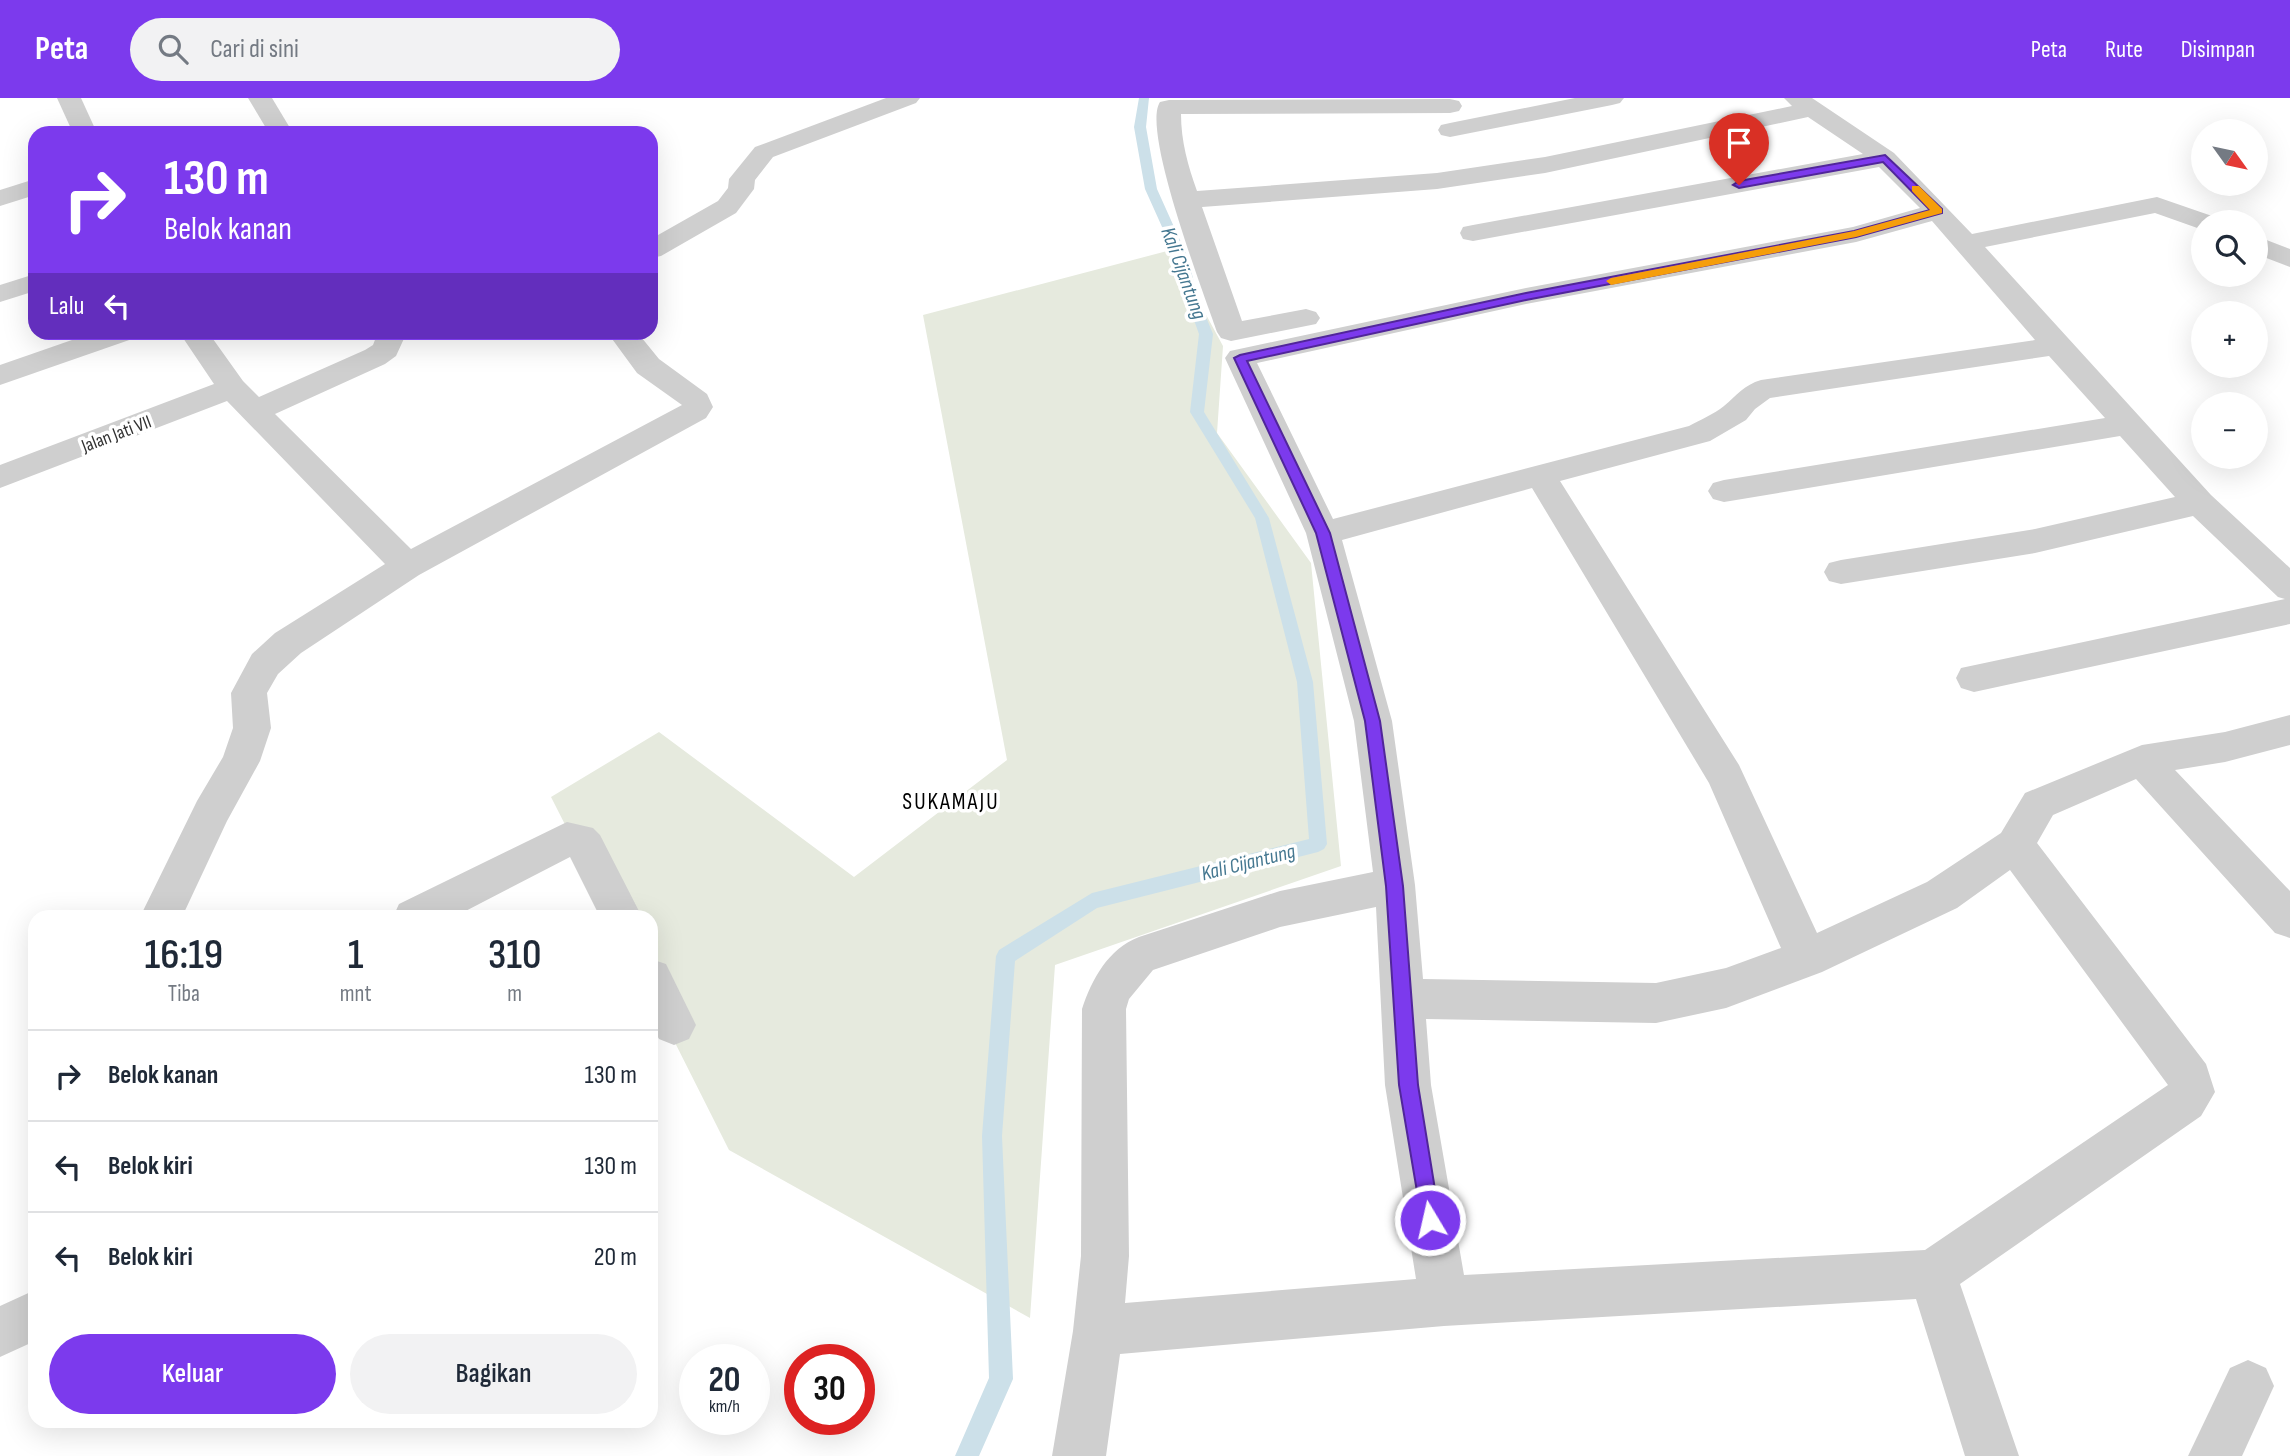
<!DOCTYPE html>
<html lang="id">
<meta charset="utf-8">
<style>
:root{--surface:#fff;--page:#f2f2f3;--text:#1f2937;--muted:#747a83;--line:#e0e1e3;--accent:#7c3aed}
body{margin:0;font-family:"Sofia Sans Condensed",sans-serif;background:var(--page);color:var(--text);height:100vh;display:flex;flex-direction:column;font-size:26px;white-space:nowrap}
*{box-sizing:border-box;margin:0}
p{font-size:23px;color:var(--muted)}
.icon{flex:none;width:38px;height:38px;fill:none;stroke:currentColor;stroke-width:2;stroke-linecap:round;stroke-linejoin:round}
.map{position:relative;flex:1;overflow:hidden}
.details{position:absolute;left:28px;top:812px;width:630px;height:518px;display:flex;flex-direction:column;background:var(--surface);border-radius:21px;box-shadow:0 7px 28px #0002}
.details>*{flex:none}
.top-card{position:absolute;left:28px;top:28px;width:630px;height:214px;border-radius:21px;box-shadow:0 7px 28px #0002;background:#7c3aed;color:#fff;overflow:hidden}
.needle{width:46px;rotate:123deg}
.fabs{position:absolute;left:2191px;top:21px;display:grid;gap:14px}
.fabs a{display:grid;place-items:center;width:77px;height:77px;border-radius:50%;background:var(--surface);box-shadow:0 7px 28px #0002;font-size:35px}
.speed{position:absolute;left:679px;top:1246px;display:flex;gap:14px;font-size:35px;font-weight:700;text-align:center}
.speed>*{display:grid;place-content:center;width:91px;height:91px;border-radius:50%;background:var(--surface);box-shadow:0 7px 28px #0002;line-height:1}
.speed small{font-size:18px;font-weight:400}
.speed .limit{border:10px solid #d22;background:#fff;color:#111}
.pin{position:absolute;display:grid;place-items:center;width:60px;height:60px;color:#fff;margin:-72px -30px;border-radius:50% 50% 50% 0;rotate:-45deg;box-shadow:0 0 7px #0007}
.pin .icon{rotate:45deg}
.me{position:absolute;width:77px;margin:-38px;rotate:351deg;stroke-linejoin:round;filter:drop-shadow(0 0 5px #0008)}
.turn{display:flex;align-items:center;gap:24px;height:147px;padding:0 21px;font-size:32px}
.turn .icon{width:91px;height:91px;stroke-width:2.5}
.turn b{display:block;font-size:49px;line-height:60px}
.then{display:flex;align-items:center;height:66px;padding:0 21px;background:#0003;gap:14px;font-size:26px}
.eta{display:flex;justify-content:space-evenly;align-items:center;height:119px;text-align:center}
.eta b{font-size:42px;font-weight:600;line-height:49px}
.primary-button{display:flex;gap:14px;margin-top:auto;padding:14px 21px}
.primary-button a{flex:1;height:80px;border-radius:42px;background:var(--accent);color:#fff;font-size:28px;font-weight:600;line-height:80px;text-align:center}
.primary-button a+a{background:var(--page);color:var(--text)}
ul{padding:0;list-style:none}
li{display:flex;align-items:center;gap:21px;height:91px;padding:0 21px;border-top:2px solid var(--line)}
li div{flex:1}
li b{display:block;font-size:26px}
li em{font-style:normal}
header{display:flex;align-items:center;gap:42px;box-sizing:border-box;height:98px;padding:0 35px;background:var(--accent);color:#fff}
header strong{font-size:33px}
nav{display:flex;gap:38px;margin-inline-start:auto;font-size:24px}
.search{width:490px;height:63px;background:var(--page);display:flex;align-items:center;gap:18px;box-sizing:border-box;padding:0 24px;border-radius:38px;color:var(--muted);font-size:26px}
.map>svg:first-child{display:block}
.green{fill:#e6eade}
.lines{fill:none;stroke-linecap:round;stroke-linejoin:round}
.stream{fill:#cce0e9;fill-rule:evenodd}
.minor{fill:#cfcfcf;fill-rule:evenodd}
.route{fill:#7c3aed;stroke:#51269a;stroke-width:2}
.slow{fill:#f59e0b}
.labels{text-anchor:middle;stroke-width:7;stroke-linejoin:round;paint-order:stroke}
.street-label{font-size:19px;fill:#323232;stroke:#fff}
.water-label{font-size:21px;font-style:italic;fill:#447790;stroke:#fff}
.quarter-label{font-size:23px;letter-spacing:2px;fill:#000;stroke:#fff}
</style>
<header>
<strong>Peta</strong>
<div class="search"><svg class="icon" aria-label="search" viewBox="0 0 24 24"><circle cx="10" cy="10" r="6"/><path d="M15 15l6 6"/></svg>Cari di sini</div>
<nav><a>Peta</a><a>Rute</a><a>Disimpan</a></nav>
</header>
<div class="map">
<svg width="2290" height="1358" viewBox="0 0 2290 1358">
<rect width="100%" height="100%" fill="#fff"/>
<path class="green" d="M1171,152l52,96 -6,87 94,130 30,303 -286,99 -25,353 -301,-168 -78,-155v-78h-39l-61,-120 108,-65 195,145 153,-117 -84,-445z"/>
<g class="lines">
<path class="stream" d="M1139,0h10l-3,29 11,62 31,69 9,37 16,39 -9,78 65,106 44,164 14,162 -3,5 -6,3 -221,56 -82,53 -13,175 11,243 -34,77h-24l34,-78 -7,-242 14,-180 3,-6 93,-57 217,-54 -12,-157 -42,-164 -65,-106 9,-78 -14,-39 -9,-37 -31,-69 -11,-62z"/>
<g class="minor">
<path d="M57,0h24l16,35h-24z"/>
<path d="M248,0h24l21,35h-24z"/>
<path d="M886,0h34l-4,5 -143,54 -18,23 -1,9 -18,24 -75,43 -10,2v-19l67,-38 10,-13 1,-9 26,-32z"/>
<path d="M1575,0h49l-4,5 -8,2 -162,32 -9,-2 -3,-5 3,-5 9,-2z"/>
<path d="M1784,0h28l82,55 78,81 185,-37 55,19 4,6h-13v8l-48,-17 -170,34 226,248 79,73v56l-316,68 -13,-4 -5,-10 5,-10 324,-69 -7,-2 -85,-81 -158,37 -194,31 -12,-3 -5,-9 5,-9 12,-3 194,-31 140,-32 -55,-61 -396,66 -11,-3 -5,-8 5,-8 11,-3 381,-62 -56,-62 -279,42 -15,11 -9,11 -36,21 -150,40 179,284 78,168 110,-51 74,-49 24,-40 117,-48 83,-13 65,-17v30l-65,17 -50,8 115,121v47l-15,-5 -139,-154 -83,36 -16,28 169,221 9,28 -14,24 -241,168 59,172h-54l-49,-157 -472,27 -324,28 -14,102h-54l21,-125 8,-75 1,-247c10,-30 26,-60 57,-72l141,-46 93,-19 -19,-151 -48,-188 -81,-175 5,-7 296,-63 327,-61 67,-19 -41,-41 -406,74 -10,-2 -3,-6 3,-6 10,-2 390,-71 -55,-37 -263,56 -108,16 -235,18 40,114 64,-12 10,3 4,6 -4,6 -85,17 -10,-3 -4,-6c-13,-38 -76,-202 -57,-230l9,-2 281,-1 9,2 3,5 -3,5 -9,2 -269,1c0,27 7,52 16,77l240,-18 108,-16 247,-51zM1932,123l103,119 -274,40c-17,5 -24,15 -37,26 -10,8 -24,14 -35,20l-356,93 -76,-156 269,-59 330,-62zM1532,390l177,295 72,165 -55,20 -70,15 -233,-4 -8,-94 -23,-164 -50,-181zM2010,772l158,215 -243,165 -461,25 -33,-190 -5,-66 230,4 70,-15 96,-36 135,-64zM1376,809l9,178 31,194 -291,24 4,-47 -3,-247 3,-10 24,-29 127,-43z"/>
<path d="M35,81v16l-35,11v-16z"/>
<path d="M2256,138l34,13v18l-34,-13z"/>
<path d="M35,176v17l-35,11v-17z"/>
<path d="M95,234h44l-4,6 -135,47v-20z"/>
<path d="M179,234h29l35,49 16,16 106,-47 8,-5 5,-13h29l-11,24 -11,8 -110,50 136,135 271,-144 -45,-32 -30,-41h30l22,27 48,35 6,13 -7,11 -287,157 -118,78 -23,21 -11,19 4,35 -11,33 -33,60 -45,96h-42l57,-116 26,-44 10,-29 -2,-35 21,-39 23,-21 110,-69 -158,-163 -227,87v-23l214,-81z"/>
<path d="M567,724l26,6 7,7 42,82h-42l-30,-60 -116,60h-61l6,-13z"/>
<path d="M651,861l15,5 30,61 -7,14 -15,6 -15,-6 -8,-15z"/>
<path d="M35,1192v51l-35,16v-51z"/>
<path d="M2248,1262l18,8 8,18 -32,70h-54l42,-88z"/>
</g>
</g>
<path class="route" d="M1885,57l57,54v4l-86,24 -330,63 -279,61 83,172 50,188 23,165 15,199 22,135 -3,7 -7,3 -7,-3 -24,-142 -13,-199 -21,-165 -49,-188 -82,-175 6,-3 286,-62 328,-62 76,-21 -47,-48 -144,26 -6,-3 6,-4z"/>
<path class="slow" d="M1912,88h7l23,23v4l-86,24 -245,48 -5,-4 5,-3 243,-47 76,-21 -18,-19z"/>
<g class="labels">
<g class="street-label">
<text transform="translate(116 335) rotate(-21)" y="7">Jalan Jati VII</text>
</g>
<g class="water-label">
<text transform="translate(1184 175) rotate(70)" y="7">Kali Cijantung</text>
<text transform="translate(1248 764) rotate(-14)" y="7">Kali Cijantung</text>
</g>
<g class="quarter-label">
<text x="951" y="711">SUKAMAJU</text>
</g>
</g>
</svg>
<div class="fabs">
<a><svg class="needle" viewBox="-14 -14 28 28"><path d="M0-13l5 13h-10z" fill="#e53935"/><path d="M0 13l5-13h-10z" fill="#747a83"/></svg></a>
<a><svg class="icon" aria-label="search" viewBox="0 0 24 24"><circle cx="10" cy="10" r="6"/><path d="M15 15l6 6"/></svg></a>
<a>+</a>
<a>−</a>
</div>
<div class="speed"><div>20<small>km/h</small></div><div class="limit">30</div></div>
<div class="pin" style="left:1739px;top:87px;background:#d93025"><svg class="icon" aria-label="arrive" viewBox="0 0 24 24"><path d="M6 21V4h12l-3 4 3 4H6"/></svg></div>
<svg class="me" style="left:1430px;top:1122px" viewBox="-20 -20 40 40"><circle r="17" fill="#7c3aed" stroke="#fff" stroke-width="3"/><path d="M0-11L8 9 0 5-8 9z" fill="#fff"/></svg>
<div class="top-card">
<div class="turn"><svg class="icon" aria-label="right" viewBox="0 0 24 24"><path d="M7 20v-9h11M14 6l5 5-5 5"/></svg><div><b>130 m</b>Belok kanan</div></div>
<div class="then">Lalu<svg class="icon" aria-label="left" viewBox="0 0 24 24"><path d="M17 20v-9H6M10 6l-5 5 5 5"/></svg></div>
</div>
<section class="details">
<div class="eta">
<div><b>16:19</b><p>Tiba</p></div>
<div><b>1</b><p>mnt</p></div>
<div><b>310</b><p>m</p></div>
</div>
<ul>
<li><svg class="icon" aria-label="right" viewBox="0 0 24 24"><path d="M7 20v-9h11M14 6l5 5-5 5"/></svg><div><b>Belok kanan</b></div><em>130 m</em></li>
<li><svg class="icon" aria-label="left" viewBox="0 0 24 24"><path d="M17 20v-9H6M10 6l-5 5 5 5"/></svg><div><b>Belok kiri</b></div><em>130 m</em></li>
<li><svg class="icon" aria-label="left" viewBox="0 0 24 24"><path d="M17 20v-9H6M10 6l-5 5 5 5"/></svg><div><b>Belok kiri</b></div><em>20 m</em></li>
</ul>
<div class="primary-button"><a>Keluar</a><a>Bagikan</a></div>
</section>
</div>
